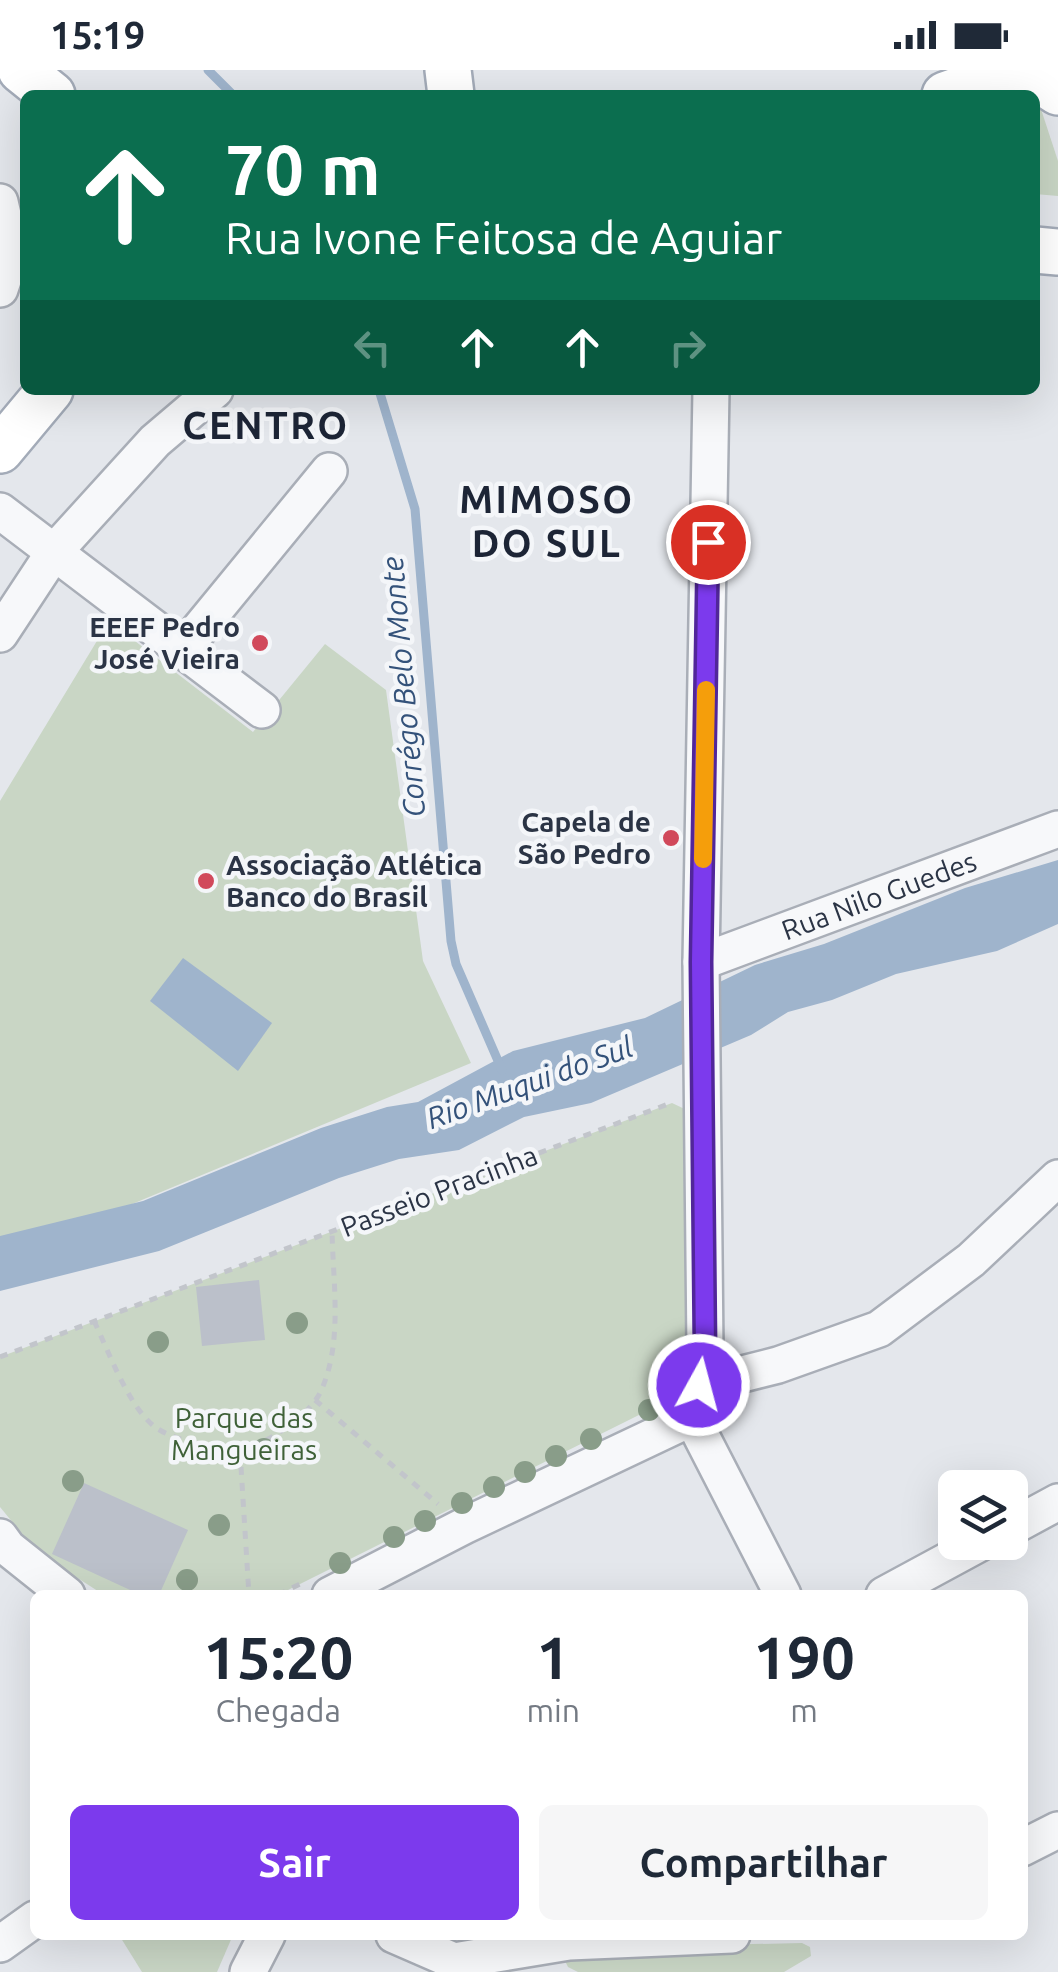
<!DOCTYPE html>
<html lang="pt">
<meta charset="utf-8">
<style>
:root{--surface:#fff;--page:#f6f6f7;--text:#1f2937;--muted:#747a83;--accent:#7c3aed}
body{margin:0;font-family:Ubuntu,sans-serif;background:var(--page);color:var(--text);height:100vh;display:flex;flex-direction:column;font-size:38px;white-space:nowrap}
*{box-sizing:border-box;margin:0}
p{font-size:32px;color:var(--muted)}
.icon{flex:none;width:55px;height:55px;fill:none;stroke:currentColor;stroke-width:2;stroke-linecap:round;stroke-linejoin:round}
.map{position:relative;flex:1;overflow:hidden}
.details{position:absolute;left:30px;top:1520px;width:998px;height:350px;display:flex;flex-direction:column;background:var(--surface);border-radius:15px;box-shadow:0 10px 40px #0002}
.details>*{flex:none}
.top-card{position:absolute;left:20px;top:20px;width:1020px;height:305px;border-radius:15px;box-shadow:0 10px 40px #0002;background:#0b6e4f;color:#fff;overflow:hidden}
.tools{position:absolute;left:938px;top:1400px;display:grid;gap:20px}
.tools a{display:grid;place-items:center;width:90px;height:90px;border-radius:15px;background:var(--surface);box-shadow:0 10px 40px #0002;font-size:50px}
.pin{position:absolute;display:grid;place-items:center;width:85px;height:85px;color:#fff;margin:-42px;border:5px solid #fff;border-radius:50%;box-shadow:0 2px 10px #0007}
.me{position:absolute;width:110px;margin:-55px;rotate:7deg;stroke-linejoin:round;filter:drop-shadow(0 0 8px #0008)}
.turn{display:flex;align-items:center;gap:35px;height:210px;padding:0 40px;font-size:45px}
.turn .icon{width:130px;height:130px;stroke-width:2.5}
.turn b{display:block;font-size:70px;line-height:85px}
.lanes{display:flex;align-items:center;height:95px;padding:0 40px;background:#0003;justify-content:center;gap:50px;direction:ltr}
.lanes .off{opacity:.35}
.eta{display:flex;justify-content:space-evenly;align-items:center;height:170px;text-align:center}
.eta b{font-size:60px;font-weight:700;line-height:70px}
.button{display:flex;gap:20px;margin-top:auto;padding:20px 40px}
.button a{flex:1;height:115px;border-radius:15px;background:var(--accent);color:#fff;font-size:40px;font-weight:700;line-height:115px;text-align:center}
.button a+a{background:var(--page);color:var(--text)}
.status{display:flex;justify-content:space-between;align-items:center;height:70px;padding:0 50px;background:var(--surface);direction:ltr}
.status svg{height:28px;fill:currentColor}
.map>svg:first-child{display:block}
.green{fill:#c9d6c5}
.water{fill:#9fb4cc}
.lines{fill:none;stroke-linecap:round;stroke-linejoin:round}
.stream{stroke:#9fb4cc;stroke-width:9}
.building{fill:#bbc0ca}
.minor-casing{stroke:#a9aeb7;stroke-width:40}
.major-casing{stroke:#a3abb8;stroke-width:50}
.path{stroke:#c2c5cb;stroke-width:5;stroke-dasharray:8 8;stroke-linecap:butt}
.minor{stroke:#f7f8fa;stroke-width:35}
.major{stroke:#fff;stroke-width:45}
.tree{fill:#899d89}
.route-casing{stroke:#51269a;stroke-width:25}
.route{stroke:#7c3aed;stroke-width:18}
.slow{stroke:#f59e0b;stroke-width:18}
.poi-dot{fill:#d1495b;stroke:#f4f6f9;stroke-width:4}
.labels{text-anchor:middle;stroke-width:9;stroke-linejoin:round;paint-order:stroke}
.poi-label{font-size:28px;font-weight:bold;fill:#2b3445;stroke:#f4f6f9;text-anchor:end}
.street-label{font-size:28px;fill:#2b3445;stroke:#f4f6f9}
.park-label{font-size:28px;fill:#3f6138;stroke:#f4f6f9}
.water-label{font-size:30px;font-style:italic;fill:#34527a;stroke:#f4f6f9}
.district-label{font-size:38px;font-weight:bold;letter-spacing:2.5px;fill:#1d2536;stroke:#f4f6f9}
</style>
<div class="status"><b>15:19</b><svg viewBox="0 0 49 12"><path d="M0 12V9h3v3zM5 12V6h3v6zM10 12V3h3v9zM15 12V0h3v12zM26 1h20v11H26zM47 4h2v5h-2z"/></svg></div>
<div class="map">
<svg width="1058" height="1902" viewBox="0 0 1058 1902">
<rect width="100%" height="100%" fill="#e4e7ec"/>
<g class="green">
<path d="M1039,33l19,58v35l-23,-2v-89z"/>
<path d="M109,551l144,111 72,-88 61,46 37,271 48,102 -471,196v-458z"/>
<path d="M672,1033l19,9 -1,245 -16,30 -25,23 -371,185h-174l-67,-43 -37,-45v-150z"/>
<path d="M119,1865h114l-16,37h-75z"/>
<path d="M802,1873l8,4 1,9 -27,16h-206l-10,-5 -3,-6 10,-13z"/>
</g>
<g class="water">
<path d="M1058,790v64l-61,27 -101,23 -64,26 -44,12 -37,23 -160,68 -67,14 -65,33 -60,9 -60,19 -180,73 -159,40v-55l143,-35 178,-73 66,-21 31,-5 95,-51 132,-33 110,-53 69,-21 141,-56z"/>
<path d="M183,888l89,65 -34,48 -88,-70z"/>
</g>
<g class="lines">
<g class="stream">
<path d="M208,0l25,25"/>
<path d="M379,320l36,119 36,432 5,23 46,106"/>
</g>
</g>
<g class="building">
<path d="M259,1210l6,60 -63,6 -6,-59z"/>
<path d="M84,1413l104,47 -29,65h-18l-89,-41z"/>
</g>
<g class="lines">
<defs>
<g id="minor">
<path d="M0,132c8,32 12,55 0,87"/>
<path d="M0,441l262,199"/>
<path d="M0,564l54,-82 101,-111 60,-51"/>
<path d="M183,579l146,-178"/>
<path id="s1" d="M701,892l357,-133"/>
<path d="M699,1315l79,-20 101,-36 92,-69 87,-82"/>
<path d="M692,1348l13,-68 -4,-388 10,-572"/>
<path d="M692,1348l91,177"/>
<path d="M1010,1458l48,-26"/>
<path d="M0,1467l8,11 59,47"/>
<path d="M330,1525l134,-69 228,-108"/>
<path d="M884,1525l98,-53"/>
<path d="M1022,1778l36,-18"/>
<path d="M394,1865l60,26 6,11"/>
<path d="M0,1874l35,-25"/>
<path d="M454,1891l115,-19 163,-7"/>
<path d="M248,1902l19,-37"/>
</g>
<g id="major">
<path d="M21,0l31,25"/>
<path d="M448,0l3,25"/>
<path d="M1024,0l34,22"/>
<path d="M945,25l69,-25"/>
<path d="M1035,180l23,2"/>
<path d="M0,380l50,-60"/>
</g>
</defs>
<use href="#minor" class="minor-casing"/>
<use href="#major" class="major-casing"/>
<g class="path">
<path d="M94,1251c15,31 34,85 61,106 16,12 62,24 81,23 26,-1 75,-36 85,-59 22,-49 12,-107 11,-160"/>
<path d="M0,1287l671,-254"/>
<path d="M315,1330l123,104"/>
<path d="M240,1381l9,144"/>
<path d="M278,1525l22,-11"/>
</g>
<use href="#minor" class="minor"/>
<use href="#major" class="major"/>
</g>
<g class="tree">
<circle cx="297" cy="1253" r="11"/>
<circle cx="158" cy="1272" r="11"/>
<circle cx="674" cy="1317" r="11"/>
<circle cx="649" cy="1340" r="11"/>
<circle cx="591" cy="1369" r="11"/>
<circle cx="264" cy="1379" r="11"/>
<circle cx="556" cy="1386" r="11"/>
<circle cx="525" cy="1402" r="11"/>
<circle cx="73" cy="1411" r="11"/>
<circle cx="494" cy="1417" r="11"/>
<circle cx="462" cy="1433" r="11"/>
<circle cx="425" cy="1451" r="11"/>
<circle cx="219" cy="1455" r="11"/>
<circle cx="394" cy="1467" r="11"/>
<circle cx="340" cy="1493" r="11"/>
<circle cx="187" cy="1510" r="11"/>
</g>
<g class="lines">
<defs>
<path id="route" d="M699,1315l6,-35 -4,-388 7,-420"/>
</defs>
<use href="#route" class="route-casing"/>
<use href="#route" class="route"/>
<path class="slow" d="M703,789l3,-169"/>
</g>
<g class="poi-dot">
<circle cx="260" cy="573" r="10"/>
<circle cx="671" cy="768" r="10"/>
<circle cx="206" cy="811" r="10"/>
</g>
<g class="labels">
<g class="poi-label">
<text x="240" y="567">EEEF Pedro<tspan x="240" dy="32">José Vieira</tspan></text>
<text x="651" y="762">Capela de<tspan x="651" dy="32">São Pedro</tspan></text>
<text x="226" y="805" text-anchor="start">Associação Atlética<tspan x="226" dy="32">Banco do Brasil</tspan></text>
</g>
<g class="street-label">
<text dy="10" stroke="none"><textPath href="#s1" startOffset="190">Rua Nilo Guedes</textPath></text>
<text transform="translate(439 1121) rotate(-21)" y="10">Passeio Pracinha</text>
</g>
<g class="park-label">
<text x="244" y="1358">Parque das<tspan x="244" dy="32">Mangueiras</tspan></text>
</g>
<g class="water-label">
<text transform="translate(404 617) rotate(-95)" y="10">Corrégo Belo Monte</text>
<text transform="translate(530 1013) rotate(-20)" y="10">Rio Muqui do Sul</text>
</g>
<g class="district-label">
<text x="266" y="369">CENTRO</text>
<text x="547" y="443">MIMOSO<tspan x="547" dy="44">DO SUL</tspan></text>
</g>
</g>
</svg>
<div class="tools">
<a><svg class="icon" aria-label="layers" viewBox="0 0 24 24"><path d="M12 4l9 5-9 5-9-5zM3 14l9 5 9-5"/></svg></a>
</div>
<div class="pin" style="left:708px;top:472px;background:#d93025"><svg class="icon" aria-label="arrive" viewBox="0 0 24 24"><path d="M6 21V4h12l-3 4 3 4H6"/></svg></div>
<svg class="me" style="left:699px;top:1315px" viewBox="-20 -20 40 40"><circle r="17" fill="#7c3aed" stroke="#fff" stroke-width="3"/><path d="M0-11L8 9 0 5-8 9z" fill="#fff"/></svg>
<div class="top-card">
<div class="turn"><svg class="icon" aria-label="ahead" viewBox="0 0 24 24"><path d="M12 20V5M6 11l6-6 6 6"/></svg><div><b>70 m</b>Rua Ivone Feitosa de Aguiar</div></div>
<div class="lanes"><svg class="icon off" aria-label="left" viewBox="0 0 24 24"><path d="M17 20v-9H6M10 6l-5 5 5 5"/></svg><svg class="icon" aria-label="ahead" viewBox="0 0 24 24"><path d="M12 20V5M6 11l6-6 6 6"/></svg><svg class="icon" aria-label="ahead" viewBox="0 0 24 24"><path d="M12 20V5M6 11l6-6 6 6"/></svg><svg class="icon off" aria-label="right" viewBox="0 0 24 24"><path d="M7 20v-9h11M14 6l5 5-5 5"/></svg></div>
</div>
<section class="details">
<div class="eta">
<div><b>15:20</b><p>Chegada</p></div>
<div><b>1</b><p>min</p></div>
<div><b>190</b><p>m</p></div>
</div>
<div class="button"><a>Sair</a><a>Compartilhar</a></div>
</section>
</div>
